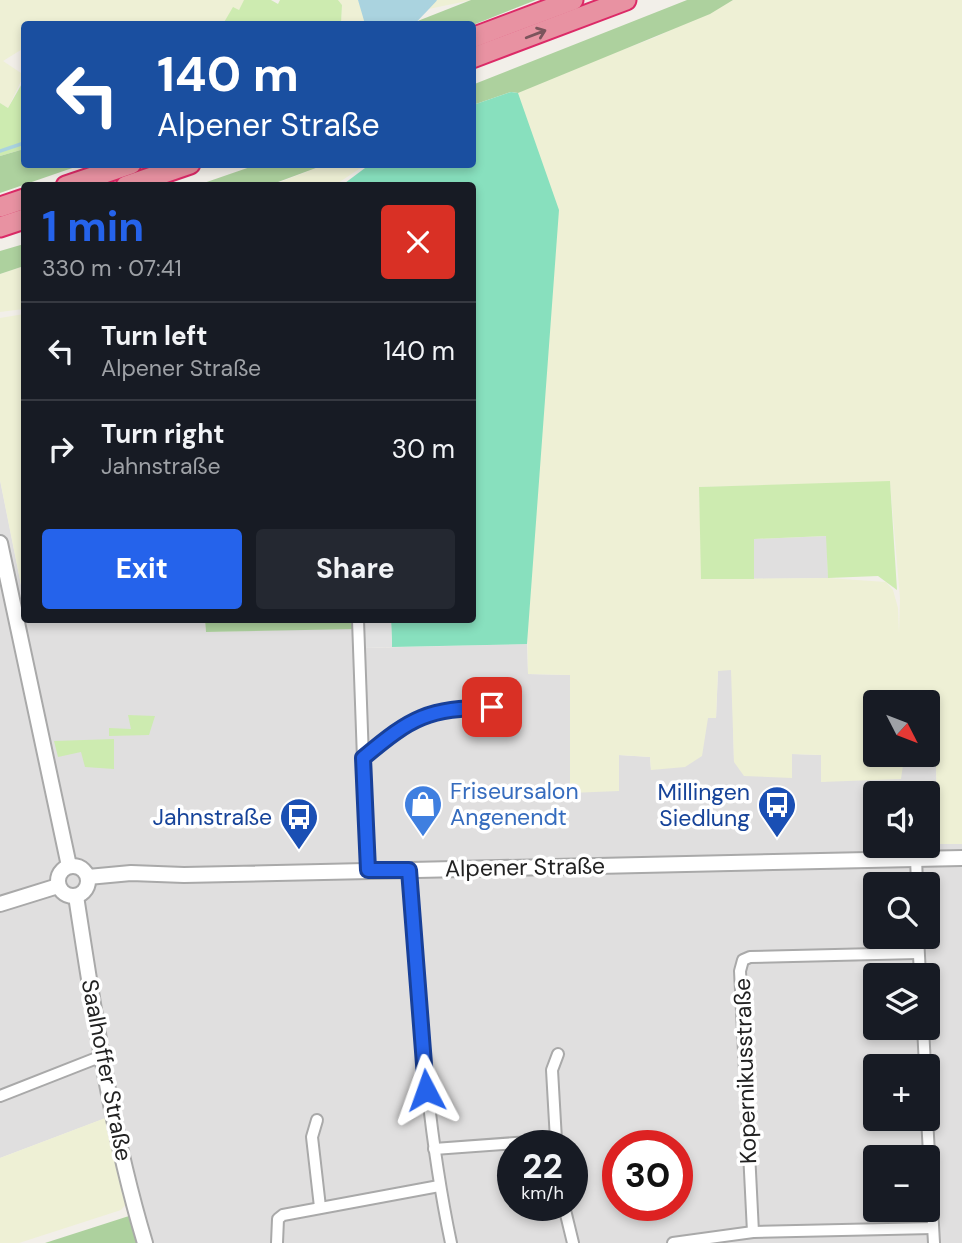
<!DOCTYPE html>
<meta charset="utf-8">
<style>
:root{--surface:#171b24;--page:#242831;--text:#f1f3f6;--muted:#9ea1a6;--line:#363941;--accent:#2563eb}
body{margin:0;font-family:"DM Sans",sans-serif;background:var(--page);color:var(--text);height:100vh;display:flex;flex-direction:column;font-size:26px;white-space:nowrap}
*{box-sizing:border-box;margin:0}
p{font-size:23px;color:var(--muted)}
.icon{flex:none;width:38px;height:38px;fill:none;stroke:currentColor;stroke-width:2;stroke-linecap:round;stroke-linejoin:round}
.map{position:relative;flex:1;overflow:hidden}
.drawer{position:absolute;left:21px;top:182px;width:455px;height:441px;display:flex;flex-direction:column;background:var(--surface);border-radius:7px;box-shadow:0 4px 10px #0003}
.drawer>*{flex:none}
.guide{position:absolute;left:21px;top:21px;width:455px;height:147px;border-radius:7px;box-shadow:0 4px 10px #0003;background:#1a4fa0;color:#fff;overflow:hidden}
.needle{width:46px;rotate:132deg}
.controls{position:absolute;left:863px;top:690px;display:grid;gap:14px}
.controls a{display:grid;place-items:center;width:77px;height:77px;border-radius:7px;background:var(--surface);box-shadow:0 4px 10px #0003;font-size:35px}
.speed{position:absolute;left:497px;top:1130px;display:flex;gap:14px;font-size:35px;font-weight:700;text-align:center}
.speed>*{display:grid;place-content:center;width:91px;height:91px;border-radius:50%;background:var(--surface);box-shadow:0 4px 10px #0003;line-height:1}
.speed small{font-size:18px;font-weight:400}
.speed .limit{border:10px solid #d22;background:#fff;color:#111}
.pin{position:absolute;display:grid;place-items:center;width:60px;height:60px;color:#fff;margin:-30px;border-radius:14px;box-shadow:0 4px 10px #0006}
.me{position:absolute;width:77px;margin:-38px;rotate:356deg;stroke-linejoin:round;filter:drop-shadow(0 0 5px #0008)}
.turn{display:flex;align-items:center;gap:24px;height:147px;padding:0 21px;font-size:32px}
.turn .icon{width:91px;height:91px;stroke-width:2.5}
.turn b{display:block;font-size:49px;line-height:60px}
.round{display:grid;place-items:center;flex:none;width:74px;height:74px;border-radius:7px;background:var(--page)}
.head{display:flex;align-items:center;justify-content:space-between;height:119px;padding:0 21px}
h1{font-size:42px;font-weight:700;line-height:52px;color:var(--accent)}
.cta{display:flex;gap:14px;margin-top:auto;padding:14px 21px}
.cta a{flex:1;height:80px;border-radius:7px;background:var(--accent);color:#fff;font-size:28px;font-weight:700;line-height:80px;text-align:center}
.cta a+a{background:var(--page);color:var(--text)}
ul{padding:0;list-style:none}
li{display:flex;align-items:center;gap:21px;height:98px;padding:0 21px;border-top:2px solid var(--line)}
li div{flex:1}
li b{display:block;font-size:26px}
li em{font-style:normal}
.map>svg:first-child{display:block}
.residential{fill:#e0dfdf;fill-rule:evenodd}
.farmland{fill:#eef0d5;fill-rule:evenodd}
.grass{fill:#cdebb0}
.forest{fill:#add19e}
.pitch{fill:#88e0be}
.parking{fill:#e2e2e2}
.water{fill:#aad3df}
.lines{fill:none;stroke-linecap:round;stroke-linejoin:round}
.stream{stroke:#aad3df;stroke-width:3.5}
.minor-casing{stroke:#a9a9a9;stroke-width:14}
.tertiary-casing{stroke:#a9a9a9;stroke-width:18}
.motorway-casing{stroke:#dc2a67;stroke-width:23}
.minor{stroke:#fff;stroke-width:10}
.tertiary{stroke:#fff;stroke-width:14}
.motorway{stroke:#e892a2;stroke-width:19}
.oneway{stroke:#7b545c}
.route-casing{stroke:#184099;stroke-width:18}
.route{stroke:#2563eb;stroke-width:12}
.labels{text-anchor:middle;stroke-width:7;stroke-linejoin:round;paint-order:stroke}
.shop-label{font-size:23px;fill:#366cbe;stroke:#fff;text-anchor:start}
.transit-label{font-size:23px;fill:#164399;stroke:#fff;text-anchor:end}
.street-label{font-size:23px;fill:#222;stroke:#fff}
</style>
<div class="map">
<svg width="962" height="1243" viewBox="0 0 962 1243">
<rect width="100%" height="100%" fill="#f2efe9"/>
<g class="residential">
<path d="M0,480l24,120v20h181l1,12 157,-4 1,20 163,-4 1,30 42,1 1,118 48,-38 31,2 1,13 57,-53 8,1 2,-48h14l2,92 57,-8 31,1v27l81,-17h33l2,78 24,1v399h-817l-31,-128 -114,43zM875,793h53v52h-53zM875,884h53v52h-53zM875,975h53v52h-53zM875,1066h53v52h-53zM513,1146h59v60h-59zM618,1146h59v60h-59zM875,1157h53v52h-53z"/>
<path d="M827,536l1,42 -74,1v-40z"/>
</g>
<g class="farmland">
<path d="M0,0h244l1,1 -7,10 -5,-3 -10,16h-199v24l-21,13 21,14 -16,33 -8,-5z"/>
<path d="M338,0h134l-116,24h-15l1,-19z"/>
<path d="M733,0h229v844h-24l-2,-79h-33l-2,14 -80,3v-27l-29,-1v24l-48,-2 -10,-14 -3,-92 -13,1 -2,47h-8l-6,38 -17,11 -34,3 -1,-13 -31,-2v36l-49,2v-118l-42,-1 -10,-581 28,-14 110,-42zM890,482l10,116 -1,36 -1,-26 -5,-18 -7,-8 -58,-4 -126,1 -3,-92zM875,702h53v52h-53z"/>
<path d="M324,165h41l-30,20 -65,1z"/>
<path d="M24,266v43l-24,3v-38z"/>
<path d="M24,314v286l-24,-120v-162z"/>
<path d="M108,1117l19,86 -6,7 -102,33h-19v-85z"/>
</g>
<g class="grass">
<path d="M244,0h27l7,4 2,-4h58l4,5 -1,19h-118l10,-17 6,3z"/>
<path d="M24,80v69l-24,7v-53l8,5z"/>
<path d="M890,481l7,109 -19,-14 -50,2 -2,-42 -72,3v40h-53l-2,-92z"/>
<path d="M128,715l27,1 -6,19 -40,1v-8l22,1z"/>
<path d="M114,739v30l-29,-2 -4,-15 -23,5 -4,-16z"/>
</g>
<g class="forest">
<path d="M471,0h65l-63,25 -63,-1z"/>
<path d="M687,0h46l-23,14 -192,79 -7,-1 -38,13 -1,-20z"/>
<path d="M24,149v15l57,1 -81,28v-37z"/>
<path d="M256,165v-1l68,1 -54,20h-72z"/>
<path d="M24,244v22l-24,8v-23z"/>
<path d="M205,620h149l1,9 -149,3z"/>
<path d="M129,1216l9,27h-93z"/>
</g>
<path class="pitch" d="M511,92l7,1 41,117 -32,434 -135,3 -1,-27h81v-434h-131l28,-21 103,-1 1,-59z"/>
<path class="parking" d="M363,620h28l1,27 -28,1z"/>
<path class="water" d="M358,0h77c-15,27 -43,25 -70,24z"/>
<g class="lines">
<g class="stream">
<path d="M401,24l15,-4 19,-20"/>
<path d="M0,151l24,-8"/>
</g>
<defs>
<g id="minor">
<path d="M358,620l9,250"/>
<path d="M363,758c49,-42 64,-49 129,-51"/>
<path d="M916,858l1,26"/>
<path d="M409,870c10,125 16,250 42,373"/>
<path d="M918,936l2,39"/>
<path d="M923,1027l2,39"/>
<path d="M0,1096l102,-40"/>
<path d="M927,1118l7,125"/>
<path d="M317,1120l-5,17 8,70"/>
<path d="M556,1140l-4,-70 6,-16"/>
<path d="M434,1149l122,-9v6"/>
<path d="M564,1206l9,37"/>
<path d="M753,1232l-13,-261 3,-11 7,-3 168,-4"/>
<path d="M277,1243l1,-24 5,-4 156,-29"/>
<path d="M673,1243l80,-11 180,-4"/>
</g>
<g id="tertiary">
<path d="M0,543l69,323"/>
<circle cx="73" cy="881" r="15"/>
<path d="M88,877l43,-4 53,2 778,-17"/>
<path d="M76,896c18,116 35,234 69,347"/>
<path d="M0,904l58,-18"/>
</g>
<g id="motorway">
<path d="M472,38l101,-38"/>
<path d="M472,58l154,-58"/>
<path d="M66,186l65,-22"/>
<path d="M126,186l64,-22"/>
<path d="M0,207l24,-8"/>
<path d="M0,227l24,-8"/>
</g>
</defs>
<use href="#minor" class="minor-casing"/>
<use href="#tertiary" class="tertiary-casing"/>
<use href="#motorway" class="motorway-casing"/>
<use href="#minor" class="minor"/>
<use href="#tertiary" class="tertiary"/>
<use href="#motorway" class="motorway"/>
</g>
<defs><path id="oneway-shaft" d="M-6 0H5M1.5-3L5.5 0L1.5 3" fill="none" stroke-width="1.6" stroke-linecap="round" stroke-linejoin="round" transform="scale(1.75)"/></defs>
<use class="oneway" href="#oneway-shaft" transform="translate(536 34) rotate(-21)"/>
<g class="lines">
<defs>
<path id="route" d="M426,1090l-17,-220h-41l-5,-112c50,-42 64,-49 129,-51"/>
</defs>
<use href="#route" class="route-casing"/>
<use href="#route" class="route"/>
</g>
<defs>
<symbol id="shop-pin" viewBox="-11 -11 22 30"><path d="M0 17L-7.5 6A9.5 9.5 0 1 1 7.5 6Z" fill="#3f7fe0" stroke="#fff"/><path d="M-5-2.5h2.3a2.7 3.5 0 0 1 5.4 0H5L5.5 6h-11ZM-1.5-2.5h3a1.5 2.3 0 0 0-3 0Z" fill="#fff"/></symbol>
<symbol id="bus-pin" viewBox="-11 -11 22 30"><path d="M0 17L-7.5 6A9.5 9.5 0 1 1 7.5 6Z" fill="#1a4fb4" stroke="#fff"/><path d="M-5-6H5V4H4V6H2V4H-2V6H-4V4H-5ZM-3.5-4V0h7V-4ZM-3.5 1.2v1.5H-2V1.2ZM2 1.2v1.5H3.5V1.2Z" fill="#fff"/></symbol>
</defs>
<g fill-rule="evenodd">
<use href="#shop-pin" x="401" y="782" width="44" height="60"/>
<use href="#bus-pin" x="755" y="783" width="44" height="60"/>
<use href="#bus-pin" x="277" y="795" width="44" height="60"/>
</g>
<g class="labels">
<g class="shop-label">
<text x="450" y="799">Friseursalon<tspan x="450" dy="26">Angenendt</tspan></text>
</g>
<g class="transit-label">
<text x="750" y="800">Millingen<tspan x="750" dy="26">Siedlung</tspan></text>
<text x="272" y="825">Jahnstraße</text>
</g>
<g class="street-label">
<text transform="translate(525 867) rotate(-1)" y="8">Alpener Straße</text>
<text transform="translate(107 1070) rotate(79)" y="8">Saalhoffer Straße</text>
<text transform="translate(745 1071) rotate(-92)" y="8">Kopernikusstraße</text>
</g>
</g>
</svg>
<div class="controls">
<a><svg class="needle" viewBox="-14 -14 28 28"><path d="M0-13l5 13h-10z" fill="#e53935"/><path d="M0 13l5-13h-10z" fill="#9ea1a6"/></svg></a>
<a><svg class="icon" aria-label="sound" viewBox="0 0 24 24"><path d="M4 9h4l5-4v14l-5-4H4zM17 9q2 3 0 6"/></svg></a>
<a><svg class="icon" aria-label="search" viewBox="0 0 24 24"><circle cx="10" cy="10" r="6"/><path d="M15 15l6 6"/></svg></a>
<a><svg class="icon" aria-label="layers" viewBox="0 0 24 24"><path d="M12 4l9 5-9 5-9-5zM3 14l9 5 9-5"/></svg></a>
<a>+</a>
<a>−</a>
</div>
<div class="speed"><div>22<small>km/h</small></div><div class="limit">30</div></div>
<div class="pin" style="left:492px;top:707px;background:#d93025"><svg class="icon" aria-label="arrive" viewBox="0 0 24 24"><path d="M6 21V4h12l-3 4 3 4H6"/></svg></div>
<svg class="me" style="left:426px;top:1090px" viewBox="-20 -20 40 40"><path d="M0-17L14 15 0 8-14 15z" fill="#2563eb" stroke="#fff" stroke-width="4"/></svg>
<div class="guide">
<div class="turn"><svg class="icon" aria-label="left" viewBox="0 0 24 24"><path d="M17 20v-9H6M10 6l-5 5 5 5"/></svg><div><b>140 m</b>Alpener Straße</div></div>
</div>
<section class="drawer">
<div class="head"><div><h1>1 min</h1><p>330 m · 07:41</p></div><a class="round" style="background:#d93025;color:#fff"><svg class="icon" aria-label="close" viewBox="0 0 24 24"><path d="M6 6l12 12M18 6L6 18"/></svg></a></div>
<ul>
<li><svg class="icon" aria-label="left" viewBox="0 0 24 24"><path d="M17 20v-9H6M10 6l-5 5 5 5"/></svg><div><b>Turn left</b><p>Alpener Straße</p></div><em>140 m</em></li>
<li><svg class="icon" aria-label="right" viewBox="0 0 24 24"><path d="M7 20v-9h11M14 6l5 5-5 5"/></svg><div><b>Turn right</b><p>Jahnstraße</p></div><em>30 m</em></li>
</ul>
<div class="cta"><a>Exit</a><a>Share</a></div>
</section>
</div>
